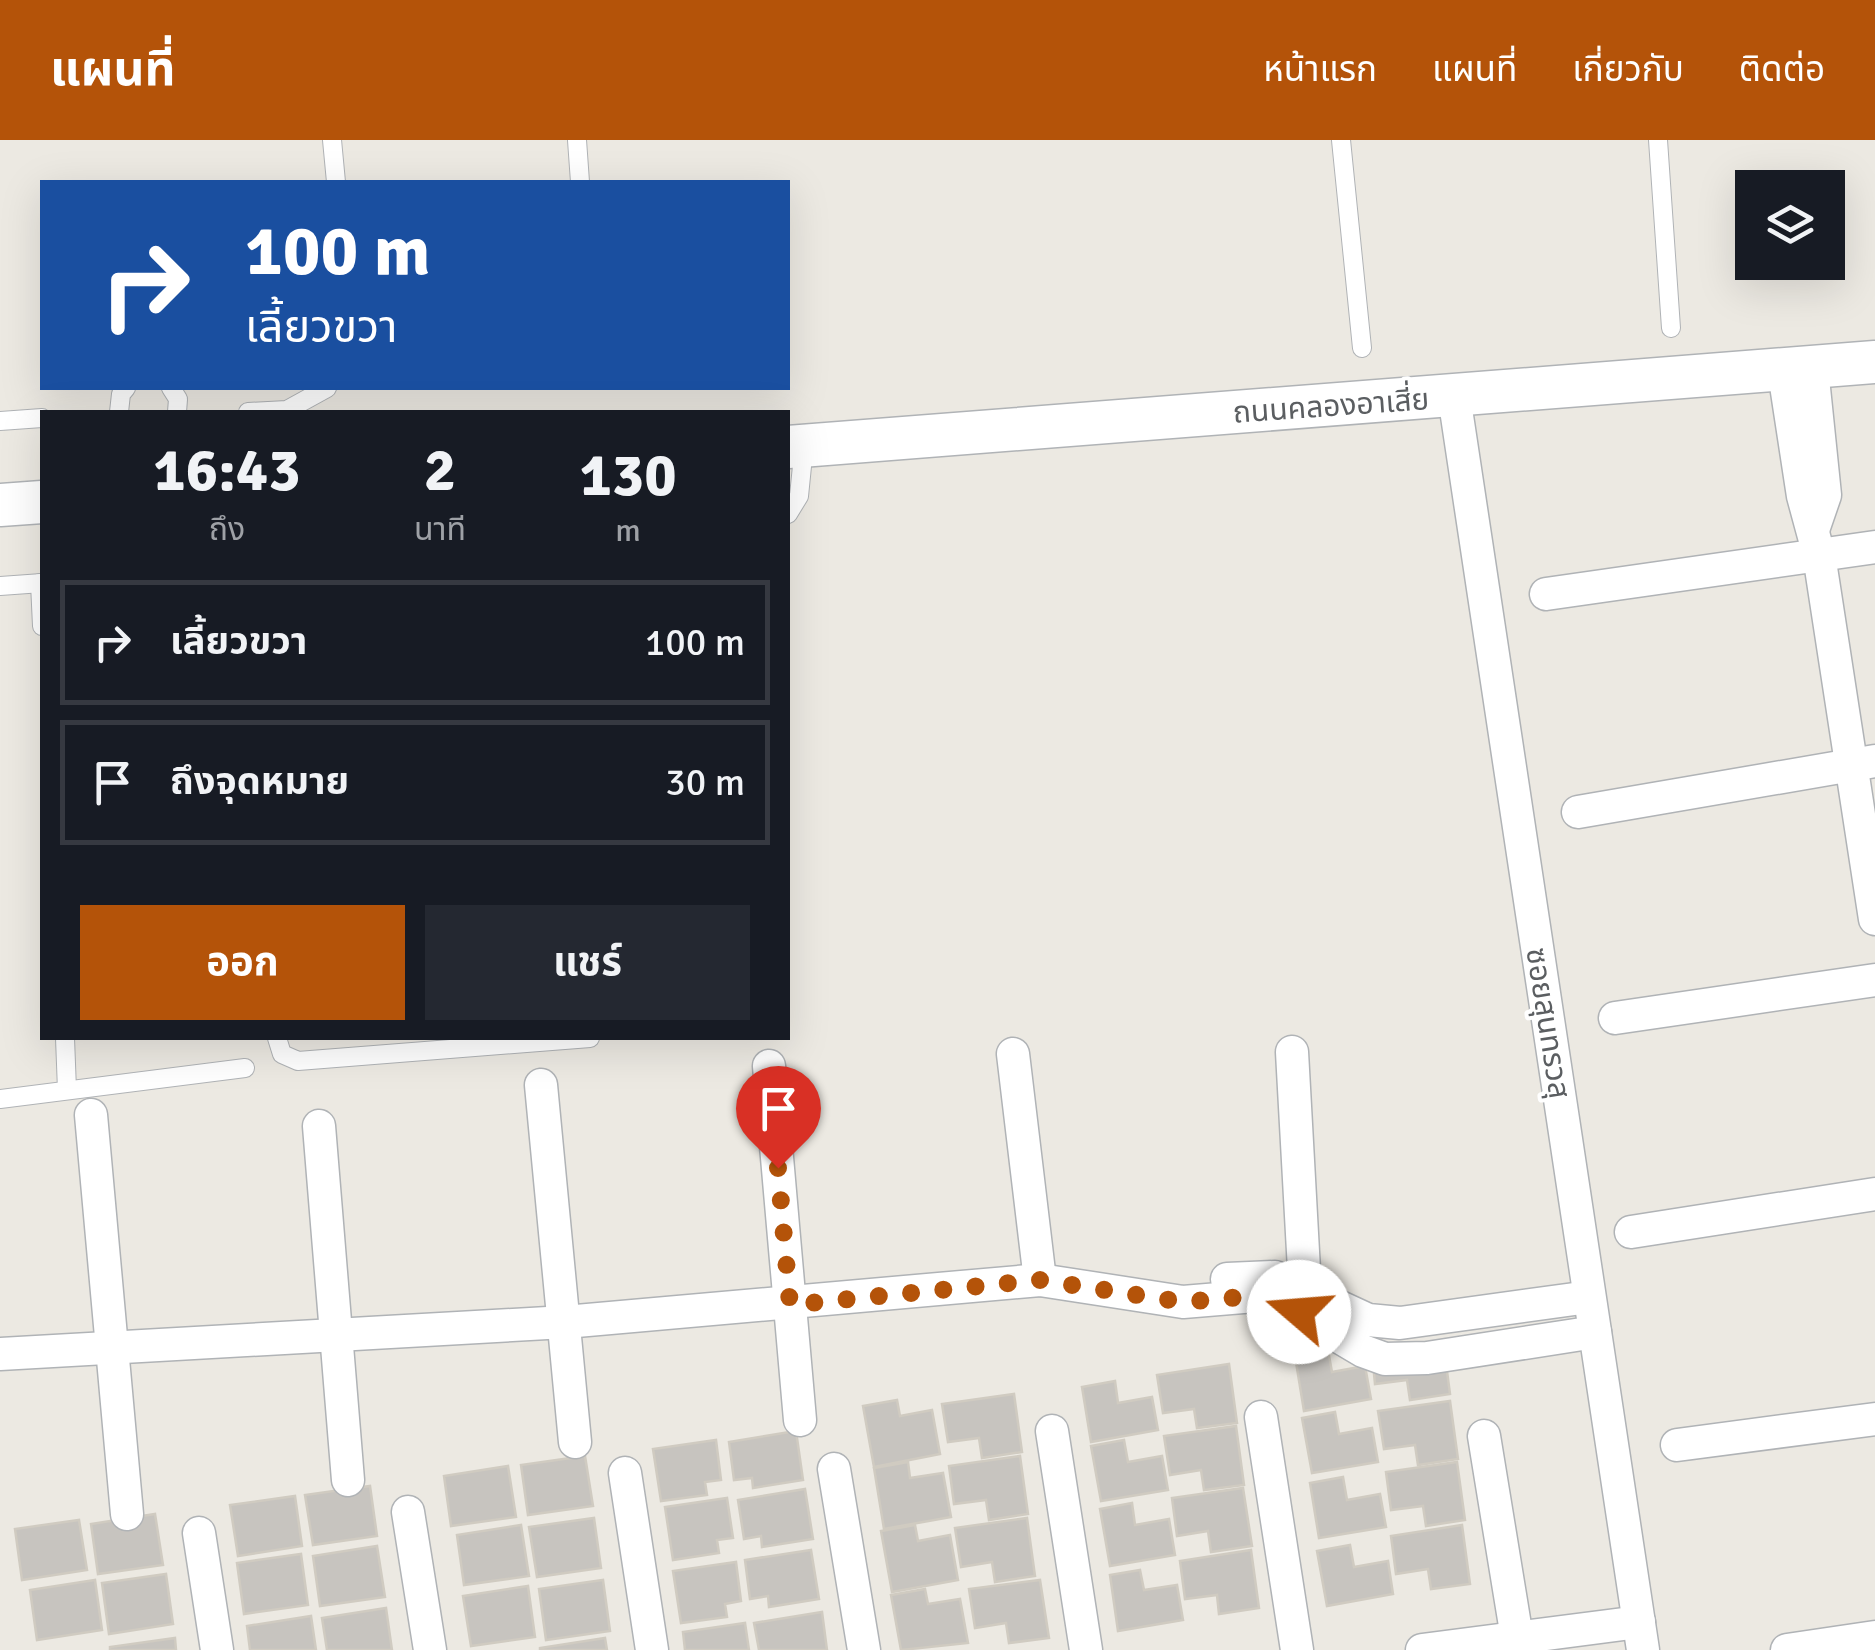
<!DOCTYPE html>
<html lang="th">
<meta charset="utf-8">
<style>
:root{--surface:#171b24;--page:#242831;--text:#f1f3f6;--muted:#9ea1a6;--line:#363941;--accent:#b45309}
body{margin:0;font-family:Signika,"Noto Sans Thai",sans-serif;background:var(--page);color:var(--text);height:100vh;display:flex;flex-direction:column;font-size:38px;white-space:nowrap}
*{box-sizing:border-box;margin:0}
p{font-size:32px;color:var(--muted)}
.icon{flex:none;width:55px;height:55px;fill:none;stroke:currentColor;stroke-width:2;stroke-linecap:round;stroke-linejoin:round}
.map{position:relative;flex:1;overflow:hidden}
.sheet{position:absolute;left:40px;top:270px;width:750px;height:630px;display:flex;flex-direction:column;background:var(--surface);border-radius:0px;box-shadow:0 10px 40px #0002}
.sheet>*{flex:none}
.hud{position:absolute;left:40px;top:40px;width:750px;height:210px;border-radius:0px;box-shadow:0 10px 40px #0002;background:#1a4fa0;color:#fff;overflow:hidden}
.controls{position:absolute;left:1735px;top:30px;display:grid;gap:20px}
.controls a{display:grid;place-items:center;width:110px;height:110px;border-radius:0px;background:var(--surface);box-shadow:0 10px 40px #0002;font-size:50px}
.pin{position:absolute;display:grid;place-items:center;width:85px;height:85px;color:#fff;margin:-102px -42px;border-radius:50% 50% 50% 0;rotate:-45deg;box-shadow:0 0 10px #0007}
.pin .icon{rotate:45deg}
.me{position:absolute;width:110px;margin:-55px;rotate:288deg;stroke-linejoin:round;filter:drop-shadow(0 0 8px #0008)}
.turn{display:flex;align-items:center;gap:35px;height:210px;padding:0 40px;font-size:45px}
.turn .icon{width:130px;height:130px;stroke-width:2.5}
.turn b{display:block;font-size:70px;line-height:85px}
.eta{display:flex;justify-content:space-evenly;align-items:center;height:170px;text-align:center}
.eta b{font-size:60px;font-weight:700;line-height:70px}
.cta{display:flex;gap:20px;margin-top:auto;padding:20px 40px}
.cta a{flex:1;height:115px;border-radius:0px;background:var(--accent);color:#fff;font-size:40px;font-weight:700;line-height:115px;text-align:center}
.cta a+a{background:var(--page);color:var(--text)}
ul{padding:0;list-style:none}
li{display:flex;align-items:center;gap:30px;height:125px;margin:0 20px 15px;padding:0 20px;border:5px solid var(--line);border-radius:0px}
li div{flex:1}
li b{display:block;font-size:38px}
li em{font-style:normal}
header{display:flex;align-items:center;gap:60px;box-sizing:border-box;height:140px;padding:0 50px;background:var(--accent);color:#fff}
header strong{font-size:48px}
nav{display:flex;gap:55px;margin-inline-start:auto;font-size:35px}
.map>svg:first-child{display:block}
.building{fill:#c7c4bf;stroke:#d0cbc1;stroke-width:2.5}
.lines{fill:none;stroke-linecap:round;stroke-linejoin:round}
.service-casing{stroke:#b0b3b6;stroke-width:20}
.minor-casing{stroke:#b0b3b6;stroke-width:35}
.tertiary-casing{stroke:#b0b3b6;stroke-width:45}
.service{stroke:#fff;stroke-width:18}
.minor{stroke:#fff;stroke-width:32}
.tertiary{stroke:#fff;stroke-width:42}
.route{stroke:#b45309;stroke-width:18;stroke-dasharray:0 32.4}
.labels{text-anchor:middle;stroke-width:8;stroke-linejoin:round;paint-order:stroke}
.street-label{font-size:30px;fill:#5b5e61;stroke:#fff}
</style>
<header>
<strong>แผนที่</strong>
<nav><a>หน้าแรก</a><a>แผนที่</a><a>เกี่ยวกับ</a><a>ติดต่อ</a></nav>
</header>
<div class="map">
<svg width="1875" height="1510" viewBox="0 0 1875 1510">
<rect width="100%" height="100%" fill="#ece9e2"/>
<g class="building">
<path d="M1328,1210l4,22 33,-6 6,33 -67,12 -9,-55z"/>
<path d="M1445,1216l5,38 -40,6 -3,-20 -32,4 -2,-21z"/>
<path d="M1229,1224l8,59 -40,5 -3,-19 -31,4 -6,-38z"/>
<path d="M1115,1241l3,22 34,-6 6,33 -67,12 -9,-55z"/>
<path d="M1014,1254l8,58 -40,6 -3,-20 -31,4 -6,-38z"/>
<path d="M897,1260l3,16 32,-6 8,44 -66,13 -11,-61z"/>
<path d="M1450,1261l8,58 -40,6 -3,-20 -31,4 -6,-38z"/>
<path d="M1335,1272l4,22 33,-6 6,34 -66,11 -10,-55z"/>
<path d="M1236,1286l8,59 -40,5 -3,-20 -31,5 -6,-39z"/>
<path d="M796,1291l7,49 -50,8 -1,-10 -18,2 -5,-38z"/>
<path d="M716,1300l5,40 -16,2 2,13 -46,6 -8,-52z"/>
<path d="M1124,1300l4,22 34,-6 6,34 -67,11 -10,-55z"/>
<path d="M585,1316l8,50 -65,9 -7,-50z"/>
<path d="M1020,1316l8,58 -39,6 -3,-20 -32,4 -5,-38z"/>
<path d="M908,1322l2,16 33,-5 8,44 -67,12 -10,-61z"/>
<path d="M1457,1322l8,58 -39,6 -3,-20 -32,4 -5,-38z"/>
<path d="M508,1326l8,51 -65,9 -7,-50z"/>
<path d="M1343,1337l4,23 33,-6 6,33 -67,11 -9,-55z"/>
<path d="M370,1346l7,50 -64,9 -8,-50z"/>
<path d="M1243,1348l9,58 -41,6 -3,-21 -31,5 -5,-38z"/>
<path d="M805,1349l8,50 -51,8 -1,-11 -17,3 -6,-39z"/>
<path d="M295,1356l7,50 -64,10 -8,-51z"/>
<path d="M727,1358l6,40 -16,2 2,13 -46,7 -8,-53z"/>
<path d="M1132,1363l3,22 34,-6 6,36 -65,11 -10,-57z"/>
<path d="M155,1374l8,51 -65,9 -7,-50z"/>
<path d="M594,1378l7,50 -64,9 -8,-50z"/>
<path d="M1027,1378l8,58 -40,6 -3,-20 -31,5 -6,-39z"/>
<path d="M79,1380l8,50 -65,10 -7,-51z"/>
<path d="M521,1385l8,51 -65,9 -7,-50z"/>
<path d="M915,1385l3,16 32,-6 8,45 -66,12 -11,-61z"/>
<path d="M1462,1385l8,59 -39,5 -3,-20 -32,5 -5,-38z"/>
<path d="M1350,1405l4,22 34,-6 5,33 -66,12 -10,-55z"/>
<path d="M377,1406l8,51 -65,9 -7,-50z"/>
<path d="M811,1410l8,49 -50,8 -1,-11 -18,3 -5,-39z"/>
<path d="M1251,1410l8,58 -40,6 -2,-19 -32,4 -5,-38z"/>
<path d="M301,1414l7,51 -64,9 -7,-51z"/>
<path d="M736,1422l5,39 -16,3 2,13 -46,6 -8,-52z"/>
<path d="M1140,1430l4,20 33,-5 6,35 -65,11 -8,-56z"/>
<path d="M166,1434l7,50 -64,10 -7,-51z"/>
<path d="M95,1440l7,50 -65,10 -7,-50z"/>
<path d="M603,1440l7,51 -64,9 -7,-51z"/>
<path d="M1040,1440l9,58 -40,5 -3,-20 -31,5 -6,-39z"/>
<path d="M528,1446l7,51 -64,9 -8,-50z"/>
<path d="M925,1449l3,15 32,-5 8,44 -67,7 -10,-55z"/>
<path d="M386,1468l6,42h-65l-5,-32z"/>
<path d="M822,1472l5,38h-68l-5,-27z"/>
<path d="M311,1476l5,34h-66l-3,-24z"/>
<path d="M745,1483l4,27h-64l-2,-18z"/>
<path d="M175,1498l1,12h-66v-3z"/>
<path d="M605,1498l2,12h-67v-2z"/>
</g>
<g class="lines">
<defs>
<g id="service">
<path d="M332,0l4,42"/>
<path d="M577,0l3,42"/>
<path d="M1341,0l21,208"/>
<path d="M1658,0l13,188"/>
<path d="M171,248l7,11 -1,13"/>
<path d="M119,272l2,-18 5,-6"/>
<path d="M248,272l39,-2 40,-22"/>
<path d="M0,281l42,-3"/>
<path d="M788,374l11,-18 5,-50"/>
<path d="M40,443l2,43"/>
<path d="M0,446l42,-3"/>
<path d="M65,898l2,52"/>
<path d="M277,898l5,16 16,7 292,-23"/>
<path d="M0,959l245,-31"/>
</g>
<g id="minor">
<path d="M1812,229l13,126 -11,32"/>
<path d="M1784,232l19,124 16,59 56,364"/>
<path d="M1454,256l189,1254"/>
<path d="M1546,454l329,-47"/>
<path d="M1578,672l297,-51"/>
<path d="M1615,878l260,-38"/>
<path d="M1292,912l13,236 -5,19"/>
<path d="M1013,914l27,226"/>
<path d="M769,926l31,354"/>
<path d="M541,945l34,357"/>
<path d="M91,975l36,399"/>
<path d="M319,986l29,354"/>
<path d="M1631,1092l244,-38"/>
<path d="M1227,1139l48,-2 93,43 32,3 189,-26"/>
<path d="M0,1214l565,-32 475,-42 143,22 72,-6 32,10 76,45 22,8 42,-1 168,-26"/>
<path d="M1261,1277l36,233"/>
<path d="M1052,1291l34,219"/>
<path d="M1484,1296l35,214"/>
<path d="M1677,1305l198,-26"/>
<path d="M834,1329l30,181"/>
<path d="M625,1333l27,177"/>
<path d="M408,1372l22,138"/>
<path d="M199,1393l18,117"/>
<path d="M1422,1510l217,-28"/>
<path d="M1787,1510l88,-13"/>
</g>
<g id="tertiary">
<path d="M788,307l1087,-85"/>
<path d="M0,365l42,-3"/>
</g>
</defs>
<use href="#service" class="service-casing"/>
<use href="#minor" class="minor-casing"/>
<use href="#tertiary" class="tertiary-casing"/>
<use href="#service" class="service"/>
<use href="#minor" class="minor"/>
<use href="#tertiary" class="tertiary"/>
</g>
<g class="lines">
<path class="route" d="M778,1028l12,137 250,-25 143,22 72,-6 44,16"/>
</g>
<g class="labels">
<g class="street-label">
<text transform="translate(1331 266) rotate(-4)" y="10">ถนนคลองอาเสี่ย</text>
<text transform="translate(1548 883) rotate(81)" y="10">ซอยสุนทรวสุ</text>
</g>
</g>
</svg>
<div class="controls">
<a><svg class="icon" aria-label="layers" viewBox="0 0 24 24"><path d="M12 4l9 5-9 5-9-5zM3 14l9 5 9-5"/></svg></a>
</div>
<div class="pin" style="left:778px;top:1028px;background:#d93025"><svg class="icon" aria-label="arrive" viewBox="0 0 24 24"><path d="M6 21V4h12l-3 4 3 4H6"/></svg></div>
<svg class="me" style="left:1299px;top:1172px" viewBox="-20 -20 40 40"><circle r="19" fill="#fff"/><path d="M0-13L10 11 0 6-10 11z" fill="#b45309"/></svg>
<div class="hud">
<div class="turn"><svg class="icon" aria-label="right" viewBox="0 0 24 24"><path d="M7 20v-9h11M14 6l5 5-5 5"/></svg><div><b>100 m</b>เลี้ยวขวา</div></div>
</div>
<section class="sheet">
<div class="eta">
<div><b>16:43</b><p>ถึง</p></div>
<div><b>2</b><p>นาที</p></div>
<div><b>130</b><p>m</p></div>
</div>
<ul>
<li><svg class="icon" aria-label="right" viewBox="0 0 24 24"><path d="M7 20v-9h11M14 6l5 5-5 5"/></svg><div><b>เลี้ยวขวา</b></div><em>100 m</em></li>
<li><svg class="icon" aria-label="arrive" viewBox="0 0 24 24"><path d="M6 21V4h12l-3 4 3 4H6"/></svg><div><b>ถึงจุดหมาย</b></div><em>30 m</em></li>
</ul>
<div class="cta"><a>ออก</a><a>แชร์</a></div>
</section>
</div>
